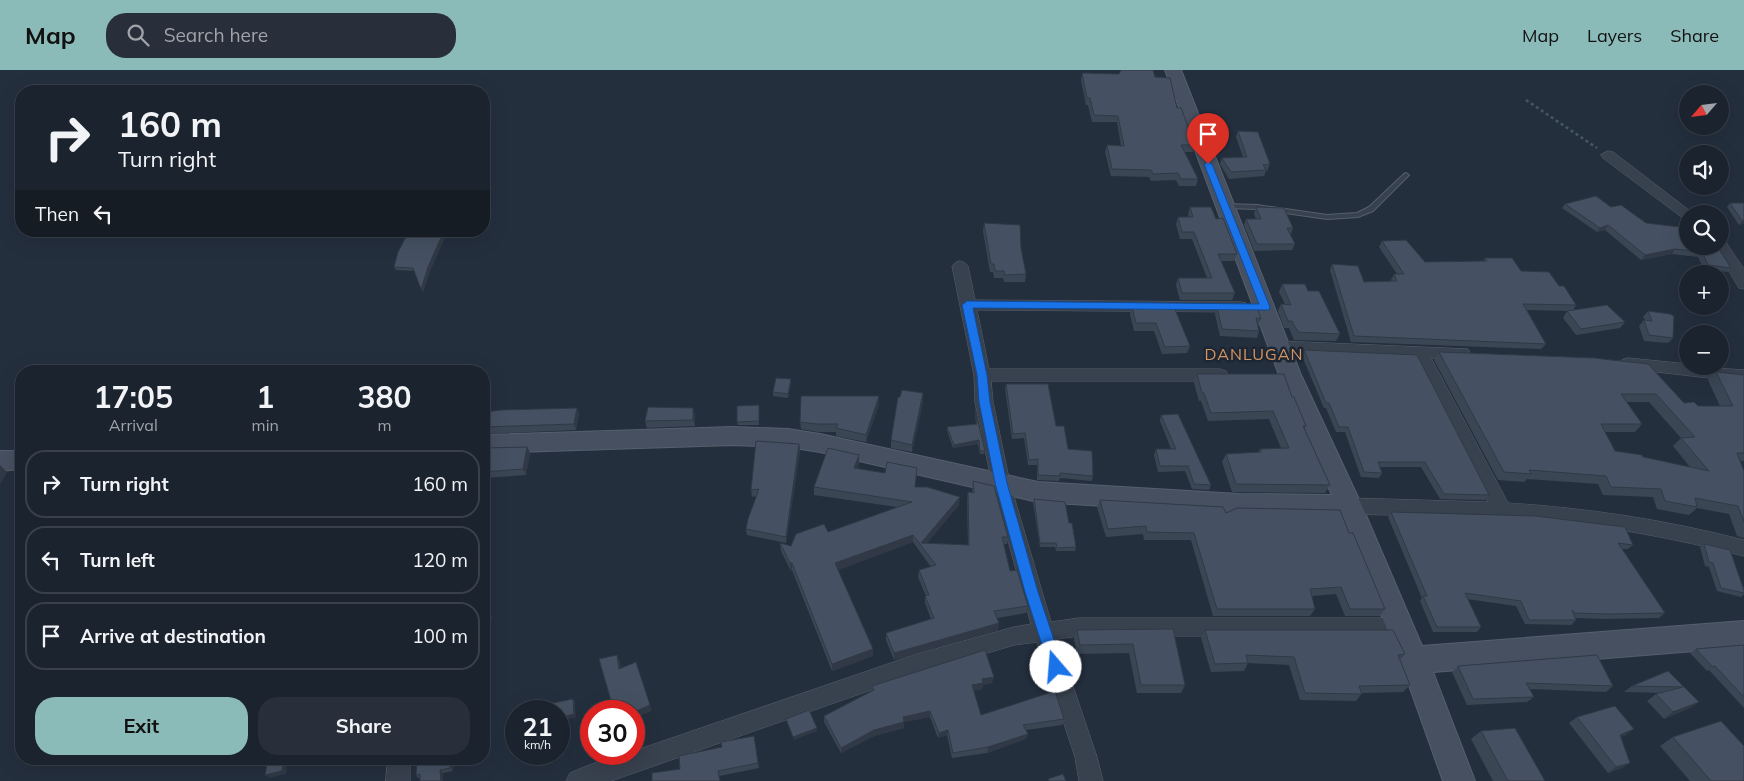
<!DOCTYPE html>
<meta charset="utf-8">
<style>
:root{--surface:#1b232e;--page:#282f3a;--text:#f1f3f6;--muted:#a0a4aa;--line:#39404a;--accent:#8bbbb9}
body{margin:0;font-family:Mulish,sans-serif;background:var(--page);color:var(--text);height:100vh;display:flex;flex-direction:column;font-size:19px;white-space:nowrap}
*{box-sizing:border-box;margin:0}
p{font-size:16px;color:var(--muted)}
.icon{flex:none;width:28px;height:28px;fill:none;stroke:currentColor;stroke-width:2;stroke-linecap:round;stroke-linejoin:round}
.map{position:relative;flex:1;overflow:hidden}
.drawer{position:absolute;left:15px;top:295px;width:475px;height:400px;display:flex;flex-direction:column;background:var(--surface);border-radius:20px;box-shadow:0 5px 20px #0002,0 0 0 1px var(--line)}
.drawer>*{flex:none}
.top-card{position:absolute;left:15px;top:15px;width:475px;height:152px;border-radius:20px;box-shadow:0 5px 20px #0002,0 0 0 1px var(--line);background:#1b232e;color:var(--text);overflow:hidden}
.needle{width:32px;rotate:242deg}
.tools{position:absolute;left:1679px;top:15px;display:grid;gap:10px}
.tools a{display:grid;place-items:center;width:50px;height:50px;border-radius:50%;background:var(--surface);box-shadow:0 5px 20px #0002,0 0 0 1px var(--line);font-size:25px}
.speed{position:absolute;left:505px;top:630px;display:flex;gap:10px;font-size:25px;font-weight:700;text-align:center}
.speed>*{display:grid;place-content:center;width:65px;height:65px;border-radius:50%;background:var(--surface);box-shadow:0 5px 20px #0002,0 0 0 1px var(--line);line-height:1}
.speed small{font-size:12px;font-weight:400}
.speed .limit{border:8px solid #d22;background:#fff;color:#111}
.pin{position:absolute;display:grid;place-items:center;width:42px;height:42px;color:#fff;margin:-51px -21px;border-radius:50% 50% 50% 0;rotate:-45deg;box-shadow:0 0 5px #0007}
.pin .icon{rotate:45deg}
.me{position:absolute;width:55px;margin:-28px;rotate:342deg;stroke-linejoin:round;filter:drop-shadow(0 0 4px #0008)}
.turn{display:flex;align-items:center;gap:18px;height:105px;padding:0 20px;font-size:22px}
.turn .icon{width:65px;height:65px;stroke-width:2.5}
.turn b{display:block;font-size:35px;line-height:42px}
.then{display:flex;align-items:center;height:48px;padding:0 20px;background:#0003;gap:10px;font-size:19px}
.eta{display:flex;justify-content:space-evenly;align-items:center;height:85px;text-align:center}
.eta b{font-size:30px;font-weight:700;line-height:35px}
.button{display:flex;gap:10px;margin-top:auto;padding:10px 20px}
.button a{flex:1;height:58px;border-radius:20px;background:var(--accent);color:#111;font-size:20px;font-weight:700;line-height:58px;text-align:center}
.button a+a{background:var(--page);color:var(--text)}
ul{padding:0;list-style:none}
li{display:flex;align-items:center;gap:15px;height:68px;margin:0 10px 8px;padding:0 10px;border:2px solid var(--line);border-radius:20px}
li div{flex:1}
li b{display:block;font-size:19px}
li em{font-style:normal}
header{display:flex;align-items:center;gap:30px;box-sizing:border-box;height:70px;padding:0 25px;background:var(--accent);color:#111}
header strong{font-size:24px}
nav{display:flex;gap:28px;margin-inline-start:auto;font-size:18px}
.search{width:350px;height:45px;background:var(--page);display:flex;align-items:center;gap:12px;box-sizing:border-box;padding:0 18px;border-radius:20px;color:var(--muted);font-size:19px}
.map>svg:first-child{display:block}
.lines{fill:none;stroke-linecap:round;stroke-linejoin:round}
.lane-casing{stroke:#565f6c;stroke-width:2}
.street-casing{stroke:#565f6c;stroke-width:1}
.secondary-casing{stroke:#565f6c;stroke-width:2}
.path{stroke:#44595c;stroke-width:2.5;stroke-dasharray:3 3;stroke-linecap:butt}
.lane{fill:#38414e;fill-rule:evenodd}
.street{fill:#38414e;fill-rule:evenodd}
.secondary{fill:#465061;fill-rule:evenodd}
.wall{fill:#3b4654;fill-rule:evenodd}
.shaded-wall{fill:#303945}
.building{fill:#455162;stroke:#303945;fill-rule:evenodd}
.route{fill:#1a73e8;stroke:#114b97}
.labels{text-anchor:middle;stroke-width:5;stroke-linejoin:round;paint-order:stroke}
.quarter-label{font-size:16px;letter-spacing:1px;fill:#d59563;stroke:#1d2633}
</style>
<header>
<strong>Map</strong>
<div class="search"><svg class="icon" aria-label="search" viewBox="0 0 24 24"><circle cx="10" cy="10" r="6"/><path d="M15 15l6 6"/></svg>Search here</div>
<nav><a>Map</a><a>Layers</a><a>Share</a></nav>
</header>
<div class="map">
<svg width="1744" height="711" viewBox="0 0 1744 711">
<rect width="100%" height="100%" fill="#242f3e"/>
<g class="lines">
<defs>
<path id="lane" d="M1406,103l3,2 -36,36 -15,6 -31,2 -70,-10 -32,-1 -4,-2 4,-2 32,1 70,10 30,-2 12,-6 35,-33z"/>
<g id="street">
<path d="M1608,81l5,1 81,62h-6v5l-5,-1 -80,-60 -2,-3z"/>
<path d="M1720,169l5,2 19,28v20l-5,-1 -25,-42h6z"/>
<path d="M960,191l5,2 3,3 7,34 265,2 6,1 2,4 -2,4 -6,1 -263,-2 12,59h231l6,2 2,4 -2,4 -6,2h-229l2,21 17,81 41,139 28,-4h319l7,3 3,6 -3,6 -7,3h-319l-22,3 40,118 6,24h-24l-4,-24 -38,-115 -23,3 -97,29 -306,107h-45l4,-8c19,-8 43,-19 64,-19v-3l283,-97 97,-27 17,-3 -39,-141 -17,-81 -1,-27 -22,-109 3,-3z"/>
<path d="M1280,271l188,8 2,4 -2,4 -6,2 -31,-1 77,145c80,5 158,17 236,37v16c-70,-18 -141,-31 -213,-37 -61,-4 -121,-3 -182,-5l-7,-3 -2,-5 2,-5 7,-3 139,4 -73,-144 -135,-5 -6,-2 -2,-4 2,-4z"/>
<path d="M1628,288l60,6v2l56,4v12l-122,-14 -2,-4 2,-4z"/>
<path d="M388,689h22v22h-24z"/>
</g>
<g id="secondary">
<path d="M1165,0h16l120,305 61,131 60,140 322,-25v26l-311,25 42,109h-32l-43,-121 -60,-144 -101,-2 -201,-12 -218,-50 -32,-5 -55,-2 -249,8v-18l249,-8 55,2 32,5 218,48 201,12 93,1 -53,-120z"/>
<path d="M0,381h21v18l-21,2z"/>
</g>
</defs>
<use href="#lane" class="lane-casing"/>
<use href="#street" class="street-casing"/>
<use href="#secondary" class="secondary-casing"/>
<path class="path" d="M1526,30l71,48"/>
<use href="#lane" class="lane"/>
<use href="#street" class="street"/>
<use href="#secondary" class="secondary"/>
</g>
<g class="wall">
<path d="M1082,3l73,4 22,31 18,37 -2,7h-8l13,27 -2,7h-17l-3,-6 -25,1 -2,-4 -38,-1 -6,-24 2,-7 14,1 -4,-24h-25l-4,-17h-2l-5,-25z"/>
<path d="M1238,61l32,33 -3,7h-1l-2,5 -35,3 -9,-15 2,-6 21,-1 -7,-20z"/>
<path d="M1730,133h14v20l-5,2 -12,-18z"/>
<path d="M1565,134l46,3 35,16 71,23 14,22 -3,4 -24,-3 -6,-12 -26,-3 -31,6 -36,-30 -8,2 -35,-24z"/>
<path d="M1190,137l26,12 21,35 -3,7h-13l14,32 -3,7h-52l-4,-15 2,-7h29l-15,-39h-12l-4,-15 2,-7h11l-1,-3z"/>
<path d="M1256,137l37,21 -2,6h-1l5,10 -3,6 -38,1 -10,-26 2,-6h10l-2,-5z"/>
<path d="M984,153l37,25 5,26 -1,8h-21l-1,-4h-9l-1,-6h-3l-7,-41z"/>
<path d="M443,163l2,4 -15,34 -7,21 -8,-21 -19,-1 -2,-3 27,-32z"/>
<path d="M1382,171l43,21h58l2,-4 74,28 17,19 -3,6 52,11 -5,6 -44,7 -13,-17 4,-7h2l-42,-1 19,34 -5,5 -190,-7 -21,-72 2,-6 32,18 27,-1v-1l3,-6h3l-18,-27z"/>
<path d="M1282,214l26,7 32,43 -4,7 -42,-1 -5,-12h-5l-6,-17 3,-7h4l-6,-12z"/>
<path d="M1132,237l58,39 -3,7 -25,1 -8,-23h-20l-4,-17z"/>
<path d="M1217,237l44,12 -3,7 1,5 -2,7 -37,-2 -5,-22z"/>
<path d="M1648,241l25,27 -5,5 -24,-2 -5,-15 5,-6h1l-2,-3z"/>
<path d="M1304,280l185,145 -4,5 -45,-1 -19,-32h-41l2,6 -3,5 -18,-1 -16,-45h-9l-10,-24h-2l-22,-52z"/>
<path d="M1439,282l155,6 90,45 14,3h22l-12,-26 8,-8 28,3v86h-4l4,10v67l-7,-2 -8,-22 -32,-6 -8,7 -32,-6 -4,-12 -50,-2 -5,-11 -71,-5 -3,3 -26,-2 -64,-120zM1627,332h22l32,36 -8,8 17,21 -75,-16 -10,-19h30l7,-8z"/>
<path d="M1197,304l95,23 14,29 -2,4 26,55 -5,8 -93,-1 -10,-30 4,-8 32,-2 2,-3 21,-1 -12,-29 -61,2 -7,-20h-2l-5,-18z"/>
<path d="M791,309v4l-3,15 -15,-2v-4z"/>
<path d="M1006,314l50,42 12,23 25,27 -1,5 -32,-3 -1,3 -22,-1v-15h-9l-4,-27 -12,1 -7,-50z"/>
<path d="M923,323v8l-11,51 -21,-4v-8l9,-43z"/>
<path d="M879,334l-13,38 -30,-6v-4h-18l-17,-3 -1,-7z"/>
<path d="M577,338l2,6 -3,16 -92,4v-22z"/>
<path d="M759,339v16h-21l-1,-3z"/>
<path d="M975,339l10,42 -1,3h-4l-2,-10 -25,4 -6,-17v-4l29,-3 -1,-11z"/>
<path d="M695,345v11l-48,2 -2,-7z"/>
<path d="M1161,345l50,70 -2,5 -17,-1 -7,-18 -27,1 -4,-17 2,-6h15l-11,-28z"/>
<path d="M799,374l1,7 -14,92 -39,-8 -1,-6 10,-33 -4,1 -1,-7z"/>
<path d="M527,377l3,6 -4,22 -42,3v-30z"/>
<path d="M859,393l-2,6 58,18 44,18 -32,38 41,2 -1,-45 1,-8 4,1 1,-12 35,56 -1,7h-3l6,27 18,35 -2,7 -29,5 1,12 -104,30 -8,-20v-7l45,-14 -6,-16v-7h1l-8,-19 1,-7 12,-3 -18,-25 -75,28 35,86 -41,15 -40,-101 -1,1 -10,-20 -1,-8 11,3 37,-14 69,-25 -83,-12v-8z"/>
<path d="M1034,429l35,24 7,24 -1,4h-19l-1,-4h-15l-7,-44z"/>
<path d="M1100,430l126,13 123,20 36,76 -5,7h-35l-9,-22 -24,2 3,13 -5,7h-97l-22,-76h-47l-1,-6 -37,3 -9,-30z"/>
<path d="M1391,442l242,33 -5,4h-6l43,64 -6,5 -56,1 -27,-1v2l-5,5 -46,-1 -9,-18 -49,-7 14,28 -4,5h-44l-13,-31 2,-3 -34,-81z"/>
<path d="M1704,474l40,46v4l-3,3 -24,-6 -8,-24 -4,-1 -5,-19z"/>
<path d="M1173,559l12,56 -4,8h-44l-8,-40 -52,1 -3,-15 3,-9z"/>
<path d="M1205,560l200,24 -5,6 10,25 -7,7 -41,1 -6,8 -56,-1 -11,-35 -41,-2 -4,8 -33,1 -10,-34z"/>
<path d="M1744,575v63l-35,-38 -2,1 -17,-18 6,-4z"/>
<path d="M1458,596l155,20 -7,6 -76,-3 4,8 -7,5 -60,3 -15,-33z"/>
<path d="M1668,601l31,31 -9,6 -26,11 -17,-18 9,-7 6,-1 -38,-1 8,-6z"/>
<path d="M992,613l-9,2 -1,4 -9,2 8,24 83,4 -2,6 -36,5 2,4 -2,5 -39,14 -35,5 -5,-23 -9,3 -8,-21 -26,5v6l-30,8 -33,17 -17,-31v-6l48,-25v-5z"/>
<path d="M1577,647l49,18 -5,2 9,26 -8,5 -14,5 -39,-50z"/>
<path d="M1481,661l64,50h-52l-22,-42z"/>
<path d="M1673,667l71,44h-54l-30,-35z"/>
<path d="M755,671l4,27 -40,8 1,5h-68z"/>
<path d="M454,689l-1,12 -35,7 -2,-3z"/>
</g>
<g class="shaded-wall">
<path d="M1744,150v3l-5,2 3,-4z"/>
<path d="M1608,155l-3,5 -8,2 3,-4z"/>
<path d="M443,163l2,4 -15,34 -7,21 -2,-3 7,-22z"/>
<path d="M1675,179l-3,5 -31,6 4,-5z"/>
<path d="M791,309v4l-3,15v-4z"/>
<path d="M923,323v8l-11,51v-7z"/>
<path d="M879,326v8l-13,38v-7z"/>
<path d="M577,338l2,6 -3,16 -2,-6z"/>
<path d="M693,338l2,7v11l-2,-6z"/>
<path d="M979,370l-1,4 -25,4 1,-3z"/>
<path d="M799,374l1,7 -14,92v-6z"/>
<path d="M527,377l3,6 -4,22 -3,-6z"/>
<path d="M859,385v8l-5,13v-8z"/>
<path d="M0,395l7,7 -7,13z"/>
<path d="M960,427l-1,8 -36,43 -2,-5z"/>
<path d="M913,465v7l-77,29 -1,-8z"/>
<path d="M790,493h2v7l-1,1z"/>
<path d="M489,542l3,5 -7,35 -1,-2v-13z"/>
<path d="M999,553l-1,7 -104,30v-7z"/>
<path d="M873,579v7l-41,15v-7z"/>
<path d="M617,585l3,6 2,14 -3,-6z"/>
<path d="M638,598l14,43 -18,7v-6z"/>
<path d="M994,607l-2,6 -9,2 -1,4 -12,2 2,-6 10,-6z"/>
<path d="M573,629l2,3 1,15 -17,5v-4z"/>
<path d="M1699,632l-9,6 -26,11 9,-7z"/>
<path d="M930,641v6l-26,5v6l-30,8 -33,17v-5l33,-18 29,-13z"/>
<path d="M817,658v3l-23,9 -1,-3z"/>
<path d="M1634,659l-8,6 -15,6 9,-6z"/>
<path d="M948,660l-1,5 -9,3 1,-5z"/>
<path d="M1028,664l-2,5 -39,14 1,-6z"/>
<path d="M284,689h4l-2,15 -17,4 -4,-3z"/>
<path d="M451,689h3l-1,12 -3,-3z"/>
<path d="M1630,693l-8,5 -14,5 8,-6z"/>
<path d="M440,700l3,3v8h-2z"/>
</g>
<g class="building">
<path d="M1121,0h32l2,7 15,1 7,30h4l14,37h-14l17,34h-17l-3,-6 -25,1 -2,-4 -39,-1 -5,-24 17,1 -6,-30 -24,-1 -4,-17h-3l-5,-25 37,1z"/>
<path d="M1238,61l20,1 12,32 -7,1 3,5 -35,2 -9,-14 25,-1z"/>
<path d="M1596,126l15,11 10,-2 25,18 42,5v18h29l14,22 -23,-3 -6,-13 -27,-3 -30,6 -37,-30 -8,3 -35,-24z"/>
<path d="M1730,133h14v17l-2,1z"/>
<path d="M1190,137h21l5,12 7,-1 14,36h-19l17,39h-53l-4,-15h34l-18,-46h-12l-4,-15h15z"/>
<path d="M1256,137l28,1 9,20h-6l8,16h-38l-11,-25h15z"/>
<path d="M984,153l36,2 1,23 5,26 -21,1 -1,-4h-9l-1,-7h-3z"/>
<path d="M408,163l13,2 22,-2 -15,34 -7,22 -8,-21 -19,-1 4,-15z"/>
<path d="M1406,170l19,22 62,-1 -2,-3h27l9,13 28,1 10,14h5l12,19 -53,-1 23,40 -192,-8 -22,-72 26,2 6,16 33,-1 -3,-7h10l-22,-33z"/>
<path d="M1282,214h23l3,7h11l21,43 -42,-2 -6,-11h-4l-7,-17 10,1z"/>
<path d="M1607,235l18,17 -44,7 -14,-18z"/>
<path d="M1132,237h42l16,39 -25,1 -9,-24h-20z"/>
<path d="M1217,237h40l4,12 -5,-1 3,13 -37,-2z"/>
<path d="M1648,241l22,3 4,2 -1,22 -24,-3 -5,-15 8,1z"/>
<path d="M1304,280l113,5 72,140 -45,-1 -19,-32h-47l4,11 -18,-1 -16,-45h-9l-10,-24h-3z"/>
<path d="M1439,282l155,6 54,6 36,39 10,-1 4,4h35l-17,-34 28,3v78h-7l7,18v51l-6,-16 -43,-8 2,9 -32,-6 -4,-12 -50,-2 -5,-11 -77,-6 2,4 -27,-2zM1621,324h35l39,43 -14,1 28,33 -66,-14 -1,-2 -27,-4 -14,-27h41z"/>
<path d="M246,297l-1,4h-27z"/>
<path d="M1197,304h87l8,23h2l12,29h-3l27,59 -94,-1 -10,-30 35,-2 -1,-3 29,-1 -16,-37 -62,2 -7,-20h-2z"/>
<path d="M776,308l15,1 -3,15 -15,-2z"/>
<path d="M1006,314h42l8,42h8l4,23 24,2 1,25 -33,-3v3l-22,-1v-16l-9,1 -4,-27 -12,1z"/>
<path d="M902,320l21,3 -11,52 -21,-5 7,-43h2z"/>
<path d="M801,326h78l-13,39 -30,-7 2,-4h-21l-17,-2z"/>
<path d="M759,335v16l-22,1v-16z"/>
<path d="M648,337l45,1v12l-48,1z"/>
<path d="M577,338l-3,16 -90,3v-15l18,-2z"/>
<path d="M975,339l10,42h-5l-1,-11 -25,5 -7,-18 30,-3z"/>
<path d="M1178,344l33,71 -17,-1 -6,-18h-28l-4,-17h20l-15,-34z"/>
<path d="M756,371l43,3 -13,93 -40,-8 2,-10 11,-30 -8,1z"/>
<path d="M527,377l-4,22 -39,3v-24z"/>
<path d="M828,378l31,7 -5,13 31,5 2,-11 30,6 -2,19h12l33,10 -39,46 48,2 -1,-53 6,1 -1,-12 21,5 14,51h-6l8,34 7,-1 11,36 -34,5 5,12 -105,30 -8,-20 48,-15 -9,-22 4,-1 -10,-25 17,-5 -23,-30 -78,28 38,86 -41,15 -40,-101h-2l-10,-20 11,3 5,-12 28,-10 4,8 84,-30 -98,-15z"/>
<path d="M1034,429l31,3 4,21h3l4,24 -19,1 -1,-5h-16z"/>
<path d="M1100,430l123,7 3,6 11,-5 103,2 9,23h4l32,76h-35l-9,-22 -31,2 5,20h-98l-23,-76 -47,-1 -1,-6 -38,3z"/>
<path d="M1391,442l144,4 90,11 8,18 -15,-2 47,70 -57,1 -33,-1 -3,-3 4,10h-47l-8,-19 -56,-8 16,34h-44l-14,-31h4z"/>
<path d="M1704,474l26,6 14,40v3l-23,-5 -8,-25 -4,-1z"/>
<path d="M484,542h5l-5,25z"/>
<path d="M1173,559l12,56h-44l-8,-41 -53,1 -3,-15z"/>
<path d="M1205,560h188l12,24 -7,1 12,30 -51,1 3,8 -57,-1 -11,-36 -48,-2 2,8 -33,1z"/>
<path d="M1744,575v52l-29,-31 -2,1 -17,-18z"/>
<path d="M985,580l9,27 -12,2 1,4 -11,2 9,30 74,-24 9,28 -41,6 5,9 -40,13 -35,6 -5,-23 -9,3 -9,-22 -27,6 1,5 -30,8 -33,18 -17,-32 50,-26 -2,-4z"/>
<path d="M617,585l2,14 17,-7 14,43 -16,7 -20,-1 -15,-52z"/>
<path d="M1597,585l16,31 -87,-3 8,14 -61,2 -15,-33z"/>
<path d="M1668,601l31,31 -26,10 -17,-18 27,-7 -51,-1z"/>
<path d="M573,629l1,15 -15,4v-7h-27l1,-4z"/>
<path d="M1615,636l19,23 -14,6 10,28 -14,4 -39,-50z"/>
<path d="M809,640l8,18 -24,9 -7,-18z"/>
<path d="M1721,651l23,25v35h-33l-38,-44z"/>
<path d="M1515,658l30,53h-37l-27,-50z"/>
<path d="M754,666l4,27 -40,8 2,10h-68v-8l28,-4 -1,-13 43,-9 -1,-5z"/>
<path d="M268,689h16l-2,12 -17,4z"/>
<path d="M417,689h34l-1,9 -10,2 1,11h-21v-7l-4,1z"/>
<path d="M1063,704l3,7h-17l-1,-2z"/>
</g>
<path class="route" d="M1208,92l4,2 58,143 -1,3 -296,-2 14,67 3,27 17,81 31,109 25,75 -2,4 -5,2 -5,-2 -2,-4 -24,-75 -30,-109 -16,-81 -2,-27 -15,-70 5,-4 292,3 -55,-140z"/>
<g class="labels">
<g class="quarter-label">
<text x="1254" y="290">DANLUGAN</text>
</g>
</g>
</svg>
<div class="tools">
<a><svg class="needle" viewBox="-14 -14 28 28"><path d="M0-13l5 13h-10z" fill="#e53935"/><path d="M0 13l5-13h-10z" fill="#a0a4aa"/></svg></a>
<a><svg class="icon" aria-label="sound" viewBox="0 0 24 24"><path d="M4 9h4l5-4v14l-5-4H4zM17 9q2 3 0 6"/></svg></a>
<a><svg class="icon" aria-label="search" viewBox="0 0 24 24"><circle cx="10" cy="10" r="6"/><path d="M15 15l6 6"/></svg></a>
<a>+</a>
<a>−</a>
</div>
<div class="speed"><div>21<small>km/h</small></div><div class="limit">30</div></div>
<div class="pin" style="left:1208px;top:94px;background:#d93025"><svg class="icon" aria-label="arrive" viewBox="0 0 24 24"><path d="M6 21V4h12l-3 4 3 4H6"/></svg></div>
<svg class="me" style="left:1056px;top:597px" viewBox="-20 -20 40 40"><circle r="19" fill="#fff"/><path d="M0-13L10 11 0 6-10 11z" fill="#1a73e8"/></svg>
<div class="top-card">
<div class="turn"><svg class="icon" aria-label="right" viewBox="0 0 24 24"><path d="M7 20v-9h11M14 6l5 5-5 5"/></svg><div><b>160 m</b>Turn right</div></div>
<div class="then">Then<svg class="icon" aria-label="left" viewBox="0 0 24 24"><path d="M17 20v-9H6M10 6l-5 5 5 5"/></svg></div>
</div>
<section class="drawer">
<div class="eta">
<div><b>17:05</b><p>Arrival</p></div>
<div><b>1</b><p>min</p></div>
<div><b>380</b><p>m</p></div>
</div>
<ul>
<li><svg class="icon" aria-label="right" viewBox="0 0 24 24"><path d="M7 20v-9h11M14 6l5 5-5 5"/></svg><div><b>Turn right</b></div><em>160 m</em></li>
<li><svg class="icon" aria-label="left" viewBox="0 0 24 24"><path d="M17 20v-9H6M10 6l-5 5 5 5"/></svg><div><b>Turn left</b></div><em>120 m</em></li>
<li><svg class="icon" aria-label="arrive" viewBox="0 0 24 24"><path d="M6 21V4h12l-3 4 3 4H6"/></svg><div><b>Arrive at destination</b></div><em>100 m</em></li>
</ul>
<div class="button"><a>Exit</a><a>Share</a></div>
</section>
</div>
